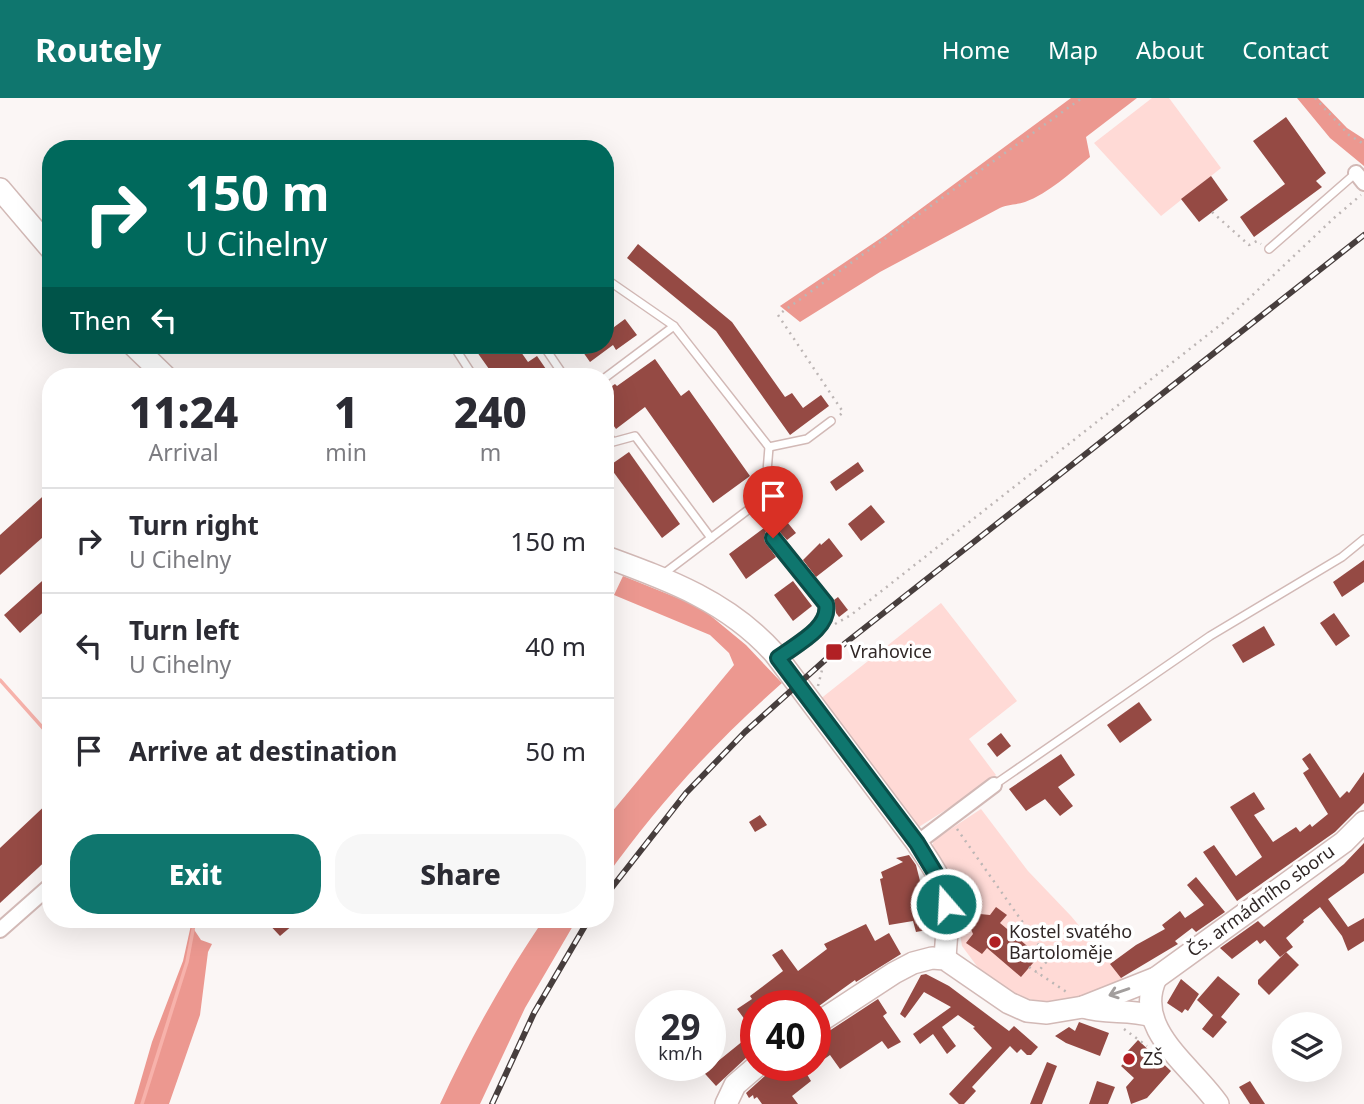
<!DOCTYPE html>
<meta charset="utf-8">
<style>
:root{--surface:#fff;--page:#f7f7f7;--text:#2b2b33;--muted:#7c7c81;--line:#e1e1e2;--accent:#0f766e}
body{margin:0;font-family:"Noto Sans",sans-serif;background:var(--page);color:var(--text);height:100vh;display:flex;flex-direction:column;font-size:26px;white-space:nowrap}
*{box-sizing:border-box;margin:0}
p{font-size:23px;color:var(--muted)}
.icon{flex:none;width:38px;height:38px;fill:none;stroke:currentColor;stroke-width:2;stroke-linecap:round;stroke-linejoin:round}
.map{position:relative;flex:1;overflow:hidden}
.side{position:absolute;left:42px;top:270px;width:572px;height:560px;display:flex;flex-direction:column;background:var(--surface);border-radius:28px;box-shadow:0 7px 28px #0002}
.side>*{flex:none}
.guide{position:absolute;left:42px;top:42px;width:572px;height:214px;border-radius:28px;box-shadow:0 7px 28px #0002;background:#00695c;color:#fff;overflow:hidden}
.fabs{position:absolute;left:1272px;top:914px;display:grid;gap:14px}
.fabs a{display:grid;place-items:center;width:70px;height:70px;border-radius:50%;background:var(--surface);box-shadow:0 7px 28px #0002;font-size:35px}
.speed{position:absolute;left:635px;top:892px;display:flex;gap:14px;font-size:35px;font-weight:700;text-align:center}
.speed>*{display:grid;place-content:center;width:91px;height:91px;border-radius:50%;background:var(--surface);box-shadow:0 7px 28px #0002;line-height:1}
.speed small{font-size:18px;font-weight:400}
.speed .limit{border:10px solid #d22;background:#fff;color:#111}
.pin{position:absolute;display:grid;place-items:center;width:60px;height:60px;color:#fff;margin:-72px -30px;border-radius:50% 50% 50% 0;rotate:-45deg;box-shadow:0 0 7px #0007}
.pin .icon{rotate:45deg}
.me{position:absolute;width:77px;margin:-38px;rotate:341deg;stroke-linejoin:round;filter:drop-shadow(0 0 5px #0008)}
.turn{display:flex;align-items:center;gap:24px;height:147px;padding:0 28px;font-size:32px}
.turn .icon{width:91px;height:91px;stroke-width:2.5}
.turn b{display:block;font-size:49px;line-height:60px}
.then{display:flex;align-items:center;height:66px;padding:0 28px;background:#0003;gap:14px;font-size:26px}
.eta{display:flex;justify-content:space-evenly;align-items:center;height:119px;text-align:center}
.eta b{font-size:42px;font-weight:800;line-height:49px}
.cta{display:flex;gap:14px;margin-top:auto;padding:14px 28px}
.cta a{flex:1;height:80px;border-radius:28px;background:var(--accent);color:#fff;font-size:28px;font-weight:800;line-height:80px;text-align:center}
.cta a+a{background:var(--page);color:var(--text)}
ul{padding:0;list-style:none}
li{display:flex;align-items:center;gap:21px;height:105px;padding:0 28px;border-top:2px solid var(--line)}
li div{flex:1}
li b{display:block;font-size:26px}
li em{font-style:normal}
header{display:flex;align-items:center;gap:42px;box-sizing:border-box;height:98px;padding:0 35px;background:var(--accent);color:#fff}
header strong{font-size:33px}
nav{display:flex;gap:38px;margin-inline-start:auto;font-size:24px}
.map>svg:first-child{display:block}
.green{fill:#ffdad6}
.forest{fill:#ec9890}
.lines{fill:none;stroke-linecap:round;stroke-linejoin:round}
.stream{stroke:#f7b2ab;stroke-width:3.5}
.building{fill:#954a44}
.lane-casing{stroke:#d2b9b6;stroke-width:10}
.street-casing{stroke:#d2b9b6;stroke-width:18}
.secondary-casing{stroke:#d2b9b6;stroke-width:24}
.path{stroke:#bdb6b5;stroke-width:2.5;stroke-dasharray:2 5;stroke-linecap:butt}
.lane{stroke:#fff;stroke-width:7}
.street{stroke:#fff;stroke-width:14}
.secondary{stroke:#fff;stroke-width:21}
.rail-casing{stroke:#473e3d;stroke-width:6}
.rail{stroke:#fff;stroke-width:3.5;stroke-dasharray:10;stroke-linecap:butt}
.oneway{stroke:#a29e9d}
.route-casing{stroke:#0a4d48;stroke-width:18}
.route{stroke:#0f766e;stroke-width:12}
.poi-dot{fill:#b12024;stroke:#fff;stroke-width:2.5}
.labels{text-anchor:middle;stroke-width:7;stroke-linejoin:round;paint-order:stroke}
.poi-label{font-size:18px;fill:#302726;stroke:#fff;text-anchor:start}
.street-label{font-size:18px;fill:#302726;stroke:#fff}
</style>
<header>
<strong>Routely</strong>
<nav><a>Home</a><a>Map</a><a>About</a><a>Contact</a></nav>
</header>
<div class="map">
<svg width="1364" height="1006" viewBox="0 0 1364 1006">
<rect width="100%" height="100%" fill="#fbf6f5"/>
<g class="green">
<path d="M1152,0h17l52,70 -60,48 -67,-73z"/>
<path d="M941,505l76,98 -48,38 27,36 -25,19 -57,36 -95,-130z"/>
<path d="M981,711l47,62 43,45 57,68 -74,18 -18,-1 -18,-6 -36,-22 -20,-27 -11,-66 -19,-34 2,-6z"/>
</g>
<g class="forest">
<path d="M1071,0h66l-51,39 4,20c-20,16 -41,36 -65,45 -9,3 -18,2 -27,7l-118,63 -80,50 -20,-16 104,-70z"/>
<path d="M1297,0h21l29,30 17,11v27l-34,-28z"/>
<path d="M623,478l77,31 46,38 36,38c-66,58 -125,122 -176,194v-58l128,-154 -5,-12 -19,-18 -96,-40z"/>
<path d="M544,821h33l-52,89 -45,96h-40c30,-65 64,-126 104,-185z"/>
<path d="M191,827l10,15 11,4 -4,8 -8,63 -31,89h-35l18,-62 31,-81z"/>
</g>
<g class="lines">
<g class="stream">
<path d="M0,582l51,57"/>
<path d="M142,1006l45,-142 8,-43"/>
</g>
</g>
<g class="building">
<path d="M1286,19l40,56 -10,8 6,6 -68,50 -14,-20 45,-33 -32,-43z"/>
<path d="M1211,78l17,24 -29,22 -18,-23z"/>
<path d="M638,146l94,78 53,75 7,-4 11,15 18,-13 8,11 -39,29 -74,-104 -89,-73z"/>
<path d="M625,221l12,16 -21,15 -3,-5 -23,17 -12,-17h28v-12z"/>
<path d="M472,247h44l12,17 9,-6 11,16 -6,4h-48z"/>
<path d="M655,261l26,37 8,-6 61,86 -37,27 -68,-96 -29,22 -10,-14v-25l9,-6 2,2z"/>
<path d="M629,354l51,72 -18,14 -53,-72z"/>
<path d="M858,364l6,9 -28,20 -6,-9z"/>
<path d="M51,391v41l-51,45v-40z"/>
<path d="M871,407l14,17 -24,19 -13,-17z"/>
<path d="M779,414l17,21 -9,7 -10,-11 -11,2 -2,9 12,17 -30,22 -17,-25 43,-32 -2,-3z"/>
<path d="M829,440l14,18 -27,21 -13,-17 17,-17 1,2z"/>
<path d="M1364,462v22l-22,15 -9,-15z"/>
<path d="M51,475v32l-31,28 -16,-18z"/>
<path d="M793,483l19,25 -19,15 -19,-26z"/>
<path d="M838,499l10,13 -9,7 -3,-4 -2,-13z"/>
<path d="M1334,515l16,23 -14,10 -16,-23z"/>
<path d="M1264,528l11,19 -32,18 -11,-18z"/>
<path d="M1139,604l13,18 -32,23 -13,-18z"/>
<path d="M1001,635l10,13 -14,11 -10,-13z"/>
<path d="M1310,655l30,45 7,-7 2,2 15,-21v31l-29,29 -98,69 -34,-49 11,-7 22,31 26,-19 -32,-50 24,-15 11,17 -11,6 19,27 23,-15 4,5 10,-8 2,3 16,-13 -25,-41 6,-4 -7,-10z"/>
<path d="M1061,656l14,21 -17,12 15,19 -13,10 -15,-17 -19,12 -17,-22z"/>
<path d="M51,702v56l-51,47v-55z"/>
<path d="M760,717l7,10 -12,7 -6,-10z"/>
<path d="M1364,745v30l-36,26 20,28 16,-9v23l-16,10 -6,-15 -22,-29 -17,13 1,2 -18,16 7,9 -13,10 -15,-17 -5,4 -3,-4 -25,19 -12,-11 38,-27 6,6 80,-63z"/>
<path d="M909,757l7,10 16,64 -16,3 -3,-11 -24,4 -9,-46 3,-1 -2,-6 22,-10 -7,-4z"/>
<path d="M1196,779l29,35 -29,20 -4,-4 -17,13 3,3 -57,34 -11,-14 26,-19 29,-16 -3,-4 18,-14 5,7 19,-13 -17,-20z"/>
<path d="M996,809l11,8 -7,8 39,33 -18,21 -34,-29 -5,6 -16,-11 7,-9 -3,-7 4,-9 6,-4 10,1z"/>
<path d="M264,821h36l-20,17z"/>
<path d="M866,826l9,17 14,-8 12,21 -45,28 -1,-2 -36,26h-63v47l-8,3 -32,30 -18,-20h14l42,-34 -17,-23 15,-10 -2,-3 33,-25 -11,-16 10,-6 16,22 29,-22 -3,-5z"/>
<path d="M1286,854l13,13 -30,30 -11,-11v-4z"/>
<path d="M926,876l23,12 60,45 5,-5 24,21 -7,8h-4l-6,-6 -4,4 -7,-7 -38,41 4,4 -12,13h-5l-10,-10 43,-46 -19,-20 2,-1 -17,-12 -16,12 14,19 -9,8 -14,-20 -13,10 -7,-10 38,-27 -27,-15 -19,26 -5,-4 21,-39z"/>
<path d="M1218,878l22,18 -19,23 6,5 -14,16 -11,-9 11,-14 -16,-15z"/>
<path d="M1181,881l18,15 -11,17 -3,-2 -3,4 -15,-10z"/>
<path d="M878,901l9,14 -4,3 18,26 -13,7 -6,-8 -42,28 -10,-14 -14,10v-28l7,-2z"/>
<path d="M1079,924l30,11 -9,23 -34,-13 -11,-7 14,-9 6,4z"/>
<path d="M1138,942l33,31 -24,27 -16,6 -5,-17 8,-9 -13,-12 10,-10 -4,-4z"/>
<path d="M1047,964l10,4 -15,38h-12z"/>
<path d="M770,968h32l9,15 -19,15 6,8h-36l-5,-7 -3,2 -1,-4 -4,3 -3,-5 20,-18z"/>
<path d="M1097,983l18,6 -7,17h-19z"/>
<path d="M1250,983l15,23h-15l-11,-17z"/>
</g>
<g class="lines">
<defs>
<g id="lane">
<path d="M1269,151l87,-76"/>
<path d="M606,181l68,47 95,121 -4,50 -103,78"/>
<path d="M453,247l20,31"/>
<path d="M543,247l21,31"/>
<path d="M606,279l68,-51"/>
<path d="M606,335l7,9 22,-6 76,102"/>
<path d="M769,349l38,-8 24,-18"/>
<path d="M994,687l216,-149 132,-79 22,-18"/>
</g>
<g id="street">
<path d="M1356,75l8,10"/>
<path d="M773,440l53,66c5,24 -31,41 -48,54"/>
<path d="M917,745l77,-58"/>
<path d="M0,832l51,-45"/>
</g>
<g id="secondary">
<path d="M0,91l51,60"/>
<path d="M133,247l32,31"/>
<path d="M606,459c63,23 123,45 169,97l142,189c9,14 20,28 26,44 8,22 3,49 2,72"/>
<path d="M1156,880c-24,51 37,89 62,126"/>
<path d="M1083,909c23,7 46,2 69,9"/>
<path d="M816,926l78,-51 19,-10 19,-5 13,1 64,44 18,8 20,2 36,-6 73,-29 188,-136 20,-20"/>
<path d="M726,1006l9,-19 22,-19"/>
</g>
</defs>
<use href="#lane" class="lane-casing"/>
<use href="#street" class="street-casing"/>
<use href="#secondary" class="secondary-casing"/>
<g class="path">
<path d="M1315,0l34,37 15,9"/>
<path d="M1212,114l37,33 8,-4 4,3"/>
<path d="M840,317l3,-3 -65,-97 304,-217"/>
<path d="M835,526l16,-9 373,-293 110,-104 27,-23"/>
<path d="M818,588l4,-16"/>
<path d="M957,731l81,115 9,17 -10,12"/>
<path d="M1029,869l39,26"/>
<path d="M1124,931l23,17"/>
</g>
<use href="#lane" class="lane"/>
<use href="#street" class="street"/>
<use href="#secondary" class="secondary"/>
<defs>
<g id="rail">
<path d="M606,797l80,-102 59,-61 89,-80 530,-417"/>
<path d="M492,1006l42,-91 55,-94"/>
</g>
</defs>
<use href="#rail" class="rail-casing"/>
<use href="#rail" class="rail"/>
</g>
<defs><path id="oneway-shaft" d="M-6 0H5M1.5-3L5.5 0L1.5 3" fill="none" stroke-width="1.6" stroke-linecap="round" stroke-linejoin="round" transform="scale(1.75)"/></defs>
<use class="oneway" href="#oneway-shaft" transform="translate(1119 894) rotate(161)"/>
<g class="lines">
<defs>
<path id="route" d="M773,440l53,66c5,24 -31,41 -48,54l139,185 26,43 3,18"/>
</defs>
<use href="#route" class="route-casing"/>
<use href="#route" class="route"/>
</g>
<g class="poi-dot">
<rect x="825" y="545" width="18" height="18" rx="3.5"/>
<circle cx="995" cy="844" r="7"/>
<circle cx="1129" cy="961" r="7"/>
</g>
<g class="labels">
<g class="poi-label">
<text x="850" y="560">Vrahovice</text>
<text x="1009" y="840">Kostel svatého<tspan x="1009" dy="21">Bartoloměje</tspan></text>
<text x="1143" y="967">ZŠ</text>
</g>
<g class="street-label">
<text transform="translate(1261 803) rotate(-36)" y="6">Čs. armádního sboru</text>
</g>
</g>
</svg>
<div class="fabs">
<a><svg class="icon" aria-label="layers" viewBox="0 0 24 24"><path d="M12 4l9 5-9 5-9-5zM3 14l9 5 9-5"/></svg></a>
</div>
<div class="speed"><div>29<small>km/h</small></div><div class="limit">40</div></div>
<div class="pin" style="left:773px;top:440px;background:#d93025"><svg class="icon" aria-label="arrive" viewBox="0 0 24 24"><path d="M6 21V4h12l-3 4 3 4H6"/></svg></div>
<svg class="me" style="left:946px;top:806px" viewBox="-20 -20 40 40"><circle r="17" fill="#0f766e" stroke="#fff" stroke-width="3"/><path d="M0-11L8 9 0 5-8 9z" fill="#fff"/></svg>
<div class="guide">
<div class="turn"><svg class="icon" aria-label="right" viewBox="0 0 24 24"><path d="M7 20v-9h11M14 6l5 5-5 5"/></svg><div><b>150 m</b>U Cihelny</div></div>
<div class="then">Then<svg class="icon" aria-label="left" viewBox="0 0 24 24"><path d="M17 20v-9H6M10 6l-5 5 5 5"/></svg></div>
</div>
<section class="side">
<div class="eta">
<div><b>11:24</b><p>Arrival</p></div>
<div><b>1</b><p>min</p></div>
<div><b>240</b><p>m</p></div>
</div>
<ul>
<li><svg class="icon" aria-label="right" viewBox="0 0 24 24"><path d="M7 20v-9h11M14 6l5 5-5 5"/></svg><div><b>Turn right</b><p>U Cihelny</p></div><em>150 m</em></li>
<li><svg class="icon" aria-label="left" viewBox="0 0 24 24"><path d="M17 20v-9H6M10 6l-5 5 5 5"/></svg><div><b>Turn left</b><p>U Cihelny</p></div><em>40 m</em></li>
<li><svg class="icon" aria-label="arrive" viewBox="0 0 24 24"><path d="M6 21V4h12l-3 4 3 4H6"/></svg><div><b>Arrive at destination</b></div><em>50 m</em></li>
</ul>
<div class="cta"><a>Exit</a><a>Share</a></div>
</section>
</div>
